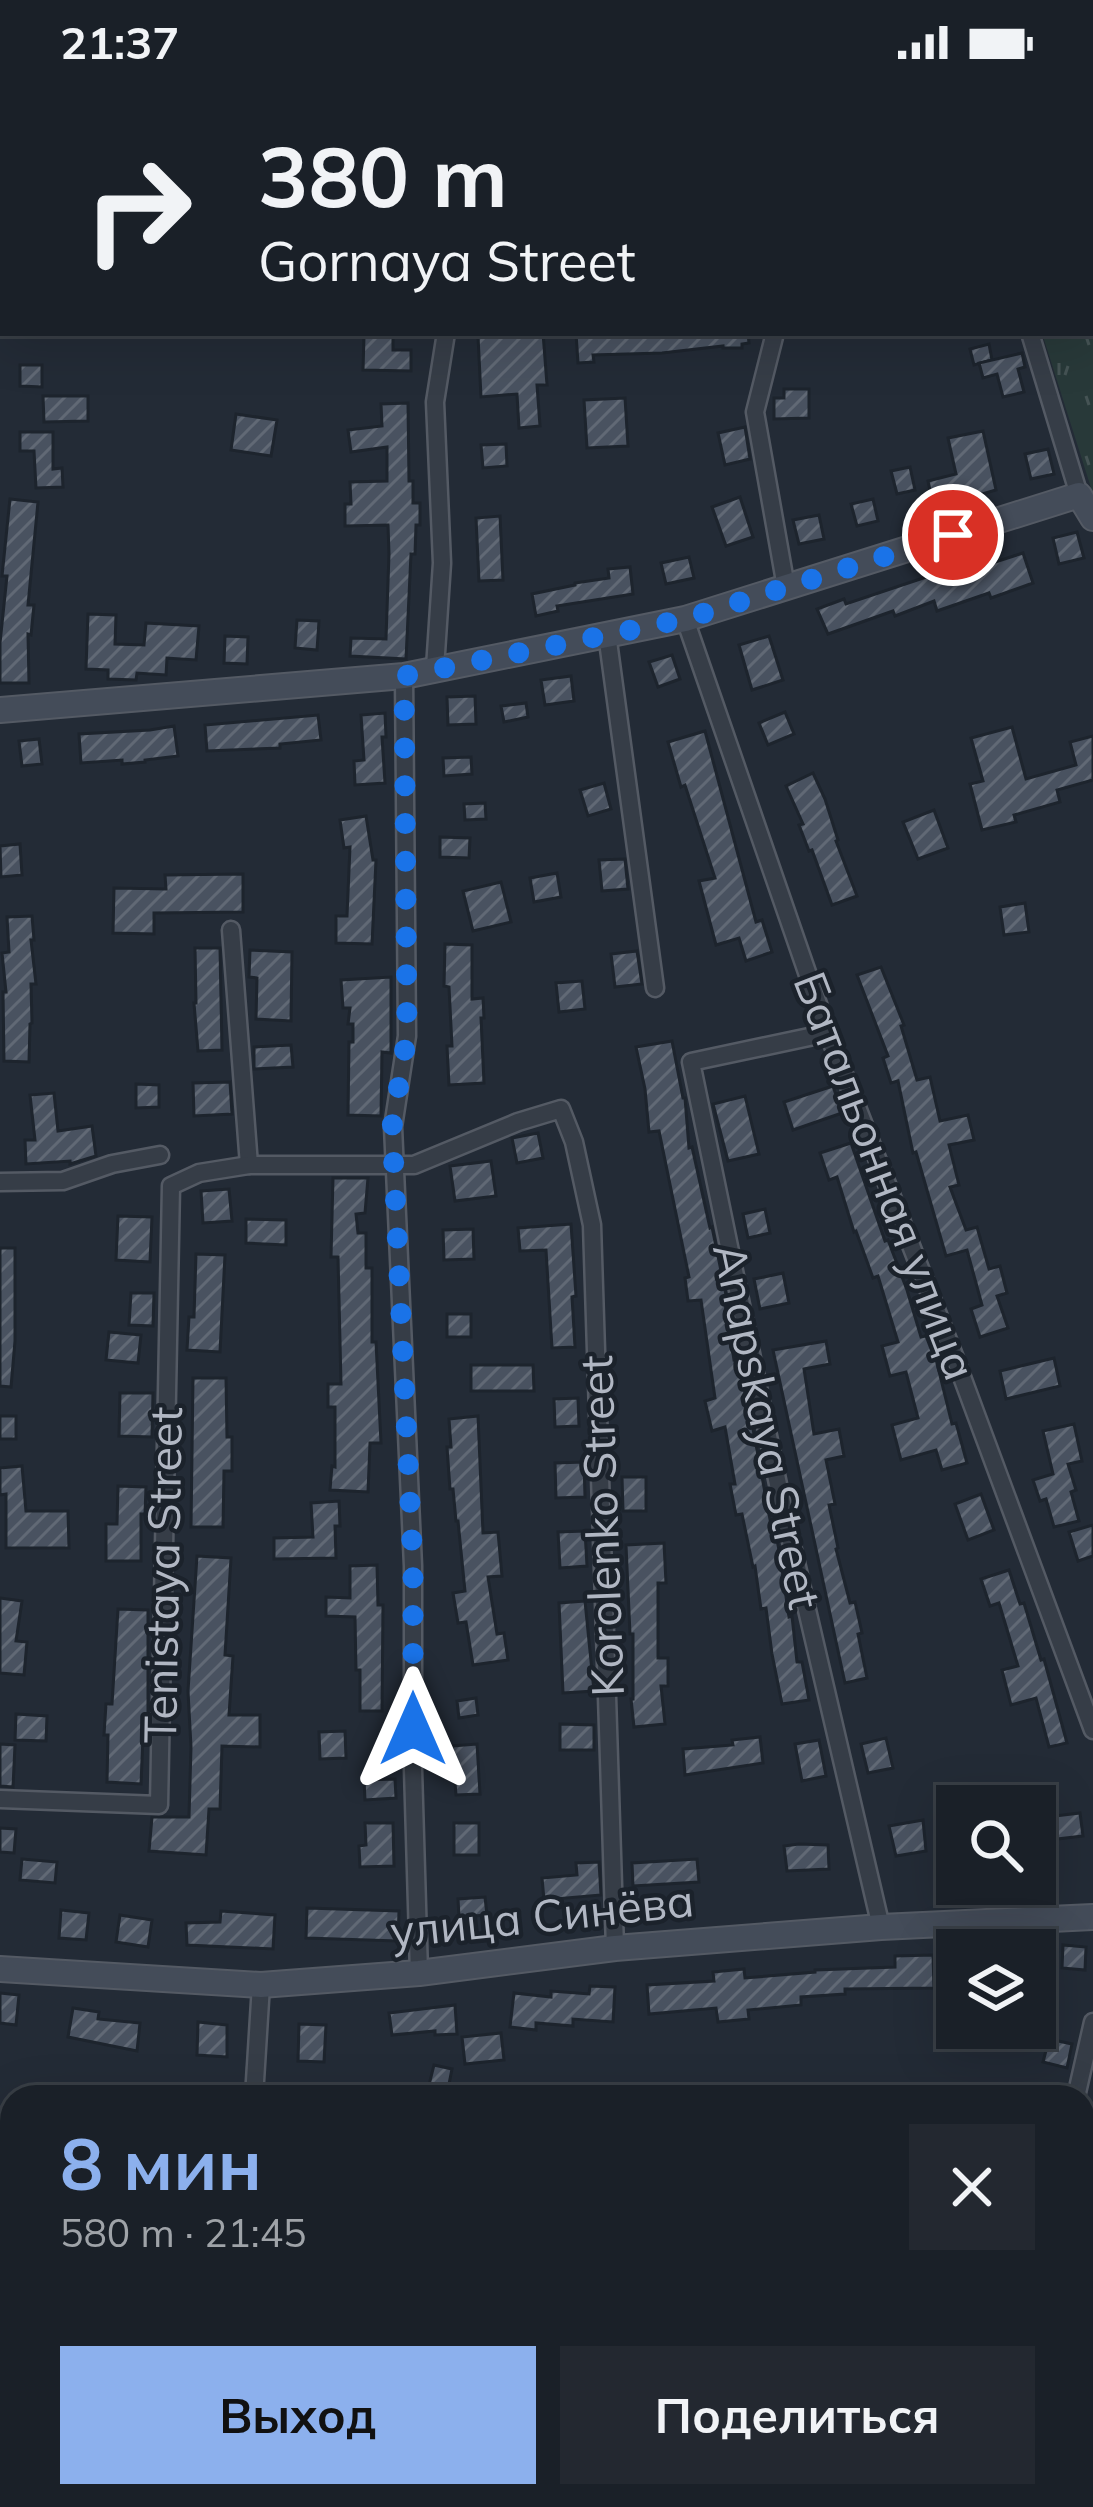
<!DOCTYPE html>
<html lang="ru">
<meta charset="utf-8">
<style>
:root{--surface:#1a2028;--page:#232830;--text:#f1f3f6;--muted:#9fa3a8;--line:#383e45;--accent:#8cb0ed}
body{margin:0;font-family:Mulish,sans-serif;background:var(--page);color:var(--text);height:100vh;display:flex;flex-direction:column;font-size:45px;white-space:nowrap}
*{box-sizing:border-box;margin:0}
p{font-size:39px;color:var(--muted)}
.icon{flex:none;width:66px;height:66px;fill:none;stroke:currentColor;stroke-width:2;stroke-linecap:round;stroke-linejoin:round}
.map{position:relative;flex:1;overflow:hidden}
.panel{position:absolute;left:0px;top:2001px;width:1095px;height:423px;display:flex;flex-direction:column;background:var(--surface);border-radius:36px 36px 0 0;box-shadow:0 12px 48px #0002,0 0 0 3px var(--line)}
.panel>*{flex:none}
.hud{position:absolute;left:0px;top:0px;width:1095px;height:252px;box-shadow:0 12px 48px #0002,0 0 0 3px var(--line);background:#1a2028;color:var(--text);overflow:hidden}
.tools{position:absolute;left:936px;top:1701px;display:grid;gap:24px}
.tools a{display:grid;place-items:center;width:120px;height:120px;border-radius:0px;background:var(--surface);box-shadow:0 12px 48px #0002,0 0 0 3px var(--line);font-size:60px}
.pin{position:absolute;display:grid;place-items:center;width:102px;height:102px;color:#fff;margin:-51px;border:6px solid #fff;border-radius:50%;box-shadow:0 3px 12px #0007}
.me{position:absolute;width:132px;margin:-66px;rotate:0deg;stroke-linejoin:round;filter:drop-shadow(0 0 9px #0008)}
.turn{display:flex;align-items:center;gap:42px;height:252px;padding:0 60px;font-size:54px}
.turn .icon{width:156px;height:156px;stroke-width:2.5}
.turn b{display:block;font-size:84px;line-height:102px}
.round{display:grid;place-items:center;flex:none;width:126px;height:126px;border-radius:0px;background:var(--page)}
.head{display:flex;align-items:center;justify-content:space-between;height:204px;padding:0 60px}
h1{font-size:72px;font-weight:700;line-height:90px;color:var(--accent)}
.action{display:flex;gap:24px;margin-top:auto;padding:24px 60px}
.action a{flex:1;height:138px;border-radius:0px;background:var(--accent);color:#111;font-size:48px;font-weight:700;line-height:138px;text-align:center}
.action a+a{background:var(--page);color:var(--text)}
.status{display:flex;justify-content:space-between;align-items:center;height:84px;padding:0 60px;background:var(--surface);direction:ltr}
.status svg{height:33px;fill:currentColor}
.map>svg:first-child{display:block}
.grass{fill:url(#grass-tufts)}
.building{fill:url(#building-hatch);stroke:#1d242d;stroke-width:3}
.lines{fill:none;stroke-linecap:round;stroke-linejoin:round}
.street-casing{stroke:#545a64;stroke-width:21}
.secondary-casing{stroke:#545a64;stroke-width:28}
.street{stroke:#363d47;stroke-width:16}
.secondary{stroke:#444c59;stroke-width:24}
.route{stroke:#1a73e8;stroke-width:21;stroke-dasharray:0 37.8}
.labels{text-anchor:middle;stroke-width:9;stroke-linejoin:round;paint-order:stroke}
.street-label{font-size:45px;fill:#b1b7c3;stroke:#1b222b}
</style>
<div class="status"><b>21:37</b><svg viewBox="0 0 49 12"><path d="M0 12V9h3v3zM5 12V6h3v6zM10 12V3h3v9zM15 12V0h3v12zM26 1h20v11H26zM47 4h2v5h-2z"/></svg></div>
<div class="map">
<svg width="1093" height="2423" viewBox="0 0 1093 2423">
<defs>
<pattern id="grass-tufts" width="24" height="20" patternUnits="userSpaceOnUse" patternTransform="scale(3)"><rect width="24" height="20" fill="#283939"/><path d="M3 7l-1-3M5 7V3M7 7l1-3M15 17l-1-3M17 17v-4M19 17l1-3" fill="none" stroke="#455354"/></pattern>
<pattern id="building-hatch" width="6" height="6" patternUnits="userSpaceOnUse" patternTransform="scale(3)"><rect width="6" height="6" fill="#495260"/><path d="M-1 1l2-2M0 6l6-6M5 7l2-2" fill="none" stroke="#616975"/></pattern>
</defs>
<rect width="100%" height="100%" fill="#232b36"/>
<path class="grass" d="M1047,0h46v410l-51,-161h50v-246h-44z"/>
<g class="building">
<path d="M543,249l4,52h-10l3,41 -21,2 -2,-34 -36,3 -3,-61z"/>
<path d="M576,249h172l1,10 -7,1v4h-19v-2l-61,7 -69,2 1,7 -16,1z"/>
<path d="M364,252l29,1v13h18v21l-48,-1z"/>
<path d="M989,260l3,16 -18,5 -4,-16z"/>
<path d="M1022,269l3,14 -7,2 6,23 -21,5 -6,-23 -14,4 -4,-15z"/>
<path d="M20,281h22v22l-22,-1z"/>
<path d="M784,305h25v29l-35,1v-21h10z"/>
<path d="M43,312h45v25l-44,1z"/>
<path d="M625,314l3,48 -41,2 -3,-48z"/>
<path d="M408,319l1,78h4v22h7v22h-4l-1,29h-4l-5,105 -56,-3 1,-18 35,1 3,-85 -1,-29 -43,1v-22h6l-1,-22 37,-1v-34l-36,5 -3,-22 34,-4 -1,-22z"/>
<path d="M236,330l41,6 -6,36 -40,-6z"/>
<path d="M745,343l5,32 -25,6 -7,-32z"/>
<path d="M983,347l13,59 -62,18 -6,-27 28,-7 -8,-36z"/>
<path d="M20,348h33v37l9,-1 1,19 -27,1 -2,-37h-14z"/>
<path d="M506,360l1,22 -24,2 -2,-23z"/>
<path d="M1048,365l6,25 -23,5 -6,-25z"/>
<path d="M910,383l5,23 -18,4 -6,-23z"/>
<path d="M740,413l13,40 -27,9 -14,-39z"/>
<path d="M10,415l28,3 -10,103h6l-3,30 -3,-1 1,49h-29v-40l7,-67h-5z"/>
<path d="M873,415l5,22 -21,5 -6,-22z"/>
<path d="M819,431l5,24 -25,5 -6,-24z"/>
<path d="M500,432l3,64 -24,1 -3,-63z"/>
<path d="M1077,448l7,26 -25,6 -6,-26z"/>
<path d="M1023,469l10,30 -42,15 -2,-5 -52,18 -3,-10 -39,15 -2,-5 -65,23 -11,-25 27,-10 2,5 110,-37 2,7z"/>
<path d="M689,473l5,21 -28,6 -5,-21z"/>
<path d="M630,483l3,27 -76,12 1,5 -22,5 -4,-22 43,-9v-2l34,-5 -1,-9z"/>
<path d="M88,530l28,1 -1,29 29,1 2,-22 53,3 -3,34 -29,-2 -1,17 -29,-2 -1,7 -28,-1v-9l-22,-1z"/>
<path d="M297,536l22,1 -2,29 -22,-2z"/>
<path d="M225,552l23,1 -1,27 -23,-1z"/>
<path d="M769,552l14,44 -31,10 -13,-45z"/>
<path d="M672,571l8,24 -22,8 -9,-25z"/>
<path d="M571,592l3,25 -29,4 -4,-25z"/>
<path d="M475,612l1,28 -28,1 -1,-28z"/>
<path d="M526,619l2,14 -24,5 -3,-16z"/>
<path d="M785,628l9,22 -26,11 -9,-22z"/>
<path d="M385,629l1,24h-4l3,46 -30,2 -1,-24 10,-1 -3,-45z"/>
<path d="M318,631l3,25 -41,4v4l-73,3 -2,-26z"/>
<path d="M174,642l4,30 -33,4v2l-23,2v-4l-41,3 -2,-29 71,-4z"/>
<path d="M1012,643l14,52 50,-14 -6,-23 23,-6v44l-36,10 3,12 -46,13 2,7 -34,8 -12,-46 13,-3 -12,-43z"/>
<path d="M705,647l51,191 6,-2 10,32 -26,9 -7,-23 -23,7 -17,-64 16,-3 -30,-93 -4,2 -13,-45z"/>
<path d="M39,655l3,25 -20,2 -3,-25z"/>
<path d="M471,673l1,17 -28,2 -1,-18z"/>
<path d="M813,689l12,26 13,41 -2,1 21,55 -25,9 -20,-55 -3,1 -10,-26 4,-1 -17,-38z"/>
<path d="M604,699l7,26 -23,7 -8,-26z"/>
<path d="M485,719l1,16 -21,1 -1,-16z"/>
<path d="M934,726l14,38 -30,11 -15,-37z"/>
<path d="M366,732l7,44h3l-4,84 -36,-1v-27h11l3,-69 -6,1 -4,-28z"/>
<path d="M440,753l30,1 -1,20 -29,-1z"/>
<path d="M20,760l2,31 -21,2 -1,-31z"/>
<path d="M625,775l3,30 -26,2 -3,-31z"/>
<path d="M557,789l4,24 -27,5 -4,-24z"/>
<path d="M243,790v38l-89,1v21l-41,-1 1,-45 52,1 -1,-14z"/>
<path d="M501,798l10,40 -38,9 -10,-40z"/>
<path d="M1025,819l4,29 -25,3 -4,-28z"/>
<path d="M32,832l2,24h-3l5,44h-5l1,39 -2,1 -1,38 -25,-1 -1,-69h3l-4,-39 7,-1 -2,-35z"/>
<path d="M445,860l27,1v54l11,-1 1,20h-3l3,65 -35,2 -2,-39h5l-3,-59 -5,-1z"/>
<path d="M195,864h25l2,102 -24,1 -4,-48h2z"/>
<path d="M250,866l42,2 -1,69 -35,-2 1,-41 -8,-1z"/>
<path d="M637,867l5,33 -27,3 -4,-33z"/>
<path d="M881,883l23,58 -3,1 16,54 13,-3 10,44 28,-6 6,25 -25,5 10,40 -9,2 16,43 11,-3 12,42 11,-3 7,27 -10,3 11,32 -28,9 -9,-28 11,-4 -15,-55 -21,6 -30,-104 -3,1 -15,-72 -7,2 -8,-25 5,-2 -31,-81z"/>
<path d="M391,893v76l-9,-1 -1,64 -33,-1 1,-73h4v-18h-5l2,-16h-7l-2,-28z"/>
<path d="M582,897l3,28 -26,3 -3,-29z"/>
<path d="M672,957l11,57h2l4,50 3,-1 18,81 2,-1 14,68 -2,2 10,63 4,-1 16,75 18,96h3l5,25 9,62 3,-1 5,46h5l7,38 -27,4 -10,-50 -6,-46 -5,1 -6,-43 -2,1 -11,-53 -6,1 -6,-31h5l-10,-57 -13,4 -7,-30 10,-3 -14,-98 -13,1 -3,-23 4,-1 -30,-146 -10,1 -4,-43 -9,-42z"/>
<path d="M291,961l2,22 -39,2v-22z"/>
<path d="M230,998l2,32 -38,2 -1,-33z"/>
<path d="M136,1000l23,1v22l-23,1z"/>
<path d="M833,1002l9,27 -49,17 -9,-28z"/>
<path d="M54,1009l4,38 34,-5 4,30 -26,8v-3l-44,3 -1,-24h10l-5,-45z"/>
<path d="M745,1012l14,58 -31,7 -15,-57z"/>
<path d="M538,1049l5,25 -26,5 -5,-25z"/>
<path d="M851,1059l34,98 3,-1 19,50 14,47 9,-2 22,89 4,-1 11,40 -25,7 -6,-20 -35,10 -9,-35 26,-7 -12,-46 -16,4 -8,-30 16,-4 -20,-66 -5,2 -17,-47 -2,1 -17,-55 -8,3 -9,-27z"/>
<path d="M491,1077l5,35 -41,5 -5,-35z"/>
<path d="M333,1094h35l-3,35 -9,1 2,19h8v35h6v74h4l5,101h-11l-2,49 -38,-2 2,-24 3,1v-60h-7v-23h13l-3,-127h-7z"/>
<path d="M229,1105l3,32 -29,2 -2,-32z"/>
<path d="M765,1125l5,24 -22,5 -5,-24z"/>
<path d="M118,1132l34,1 -2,45 -34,-2z"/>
<path d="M246,1135l40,1v25l-40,-2z"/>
<path d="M571,1140l5,72 -4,1 3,50 -23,1 -6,-98 -26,1 -2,-23z"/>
<path d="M473,1145l1,30 -30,1 -1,-30z"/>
<path d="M0,1164h15v93l-4,46 -11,-1z"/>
<path d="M196,1170l29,1 -5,97 -33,-2 2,-33h5z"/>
<path d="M783,1189l6,30 -29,6 -6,-30z"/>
<path d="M131,1209h23l-1,33 -24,-1z"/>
<rect x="447" y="1230" width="24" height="23"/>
<path d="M109,1248l32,3 -3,28 -32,-3z"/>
<path d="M826,1257l4,23 -26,5 10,65 25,-5 5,27 -18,4 9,44 -6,1 9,43 -2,1 14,54 5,-1 7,31 -4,1 9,44 -22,5 -72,-333z"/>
<path d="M1054,1274l6,28 -54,13 -6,-28z"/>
<path d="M471,1281h62l1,26h-63z"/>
<path d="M193,1294h33l1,59h5v34h-8l-1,56h-32z"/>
<path d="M120,1309h33l-1,44 -33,-1z"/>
<path d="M578,1314l1,28 -24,1 -1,-28z"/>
<rect x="0" y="1332" width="16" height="23"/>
<path d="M478,1332l5,117 15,-1 4,44 -14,1 9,57 7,-1 4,27 -35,5 -7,-43 -8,1 -5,-30 12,-2 -7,-70h-2l-3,-32h-3l-3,-42h4l-2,-28z"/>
<path d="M1074,1340l8,37 -14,3 8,26 -5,2 8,29 -25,6 -8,-28 -6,2 -7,-21 20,-6 -10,-43z"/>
<path d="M584,1378l1,35 -29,1 -1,-35z"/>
<path d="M22,1382l4,45h42l1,37h-63v-54l-6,1v-27z"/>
<path d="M622,1393h24v34h-23z"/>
<path d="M118,1402l28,1 -1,27h-4v47h-35v-37h11z"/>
<path d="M981,1410l13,36 -26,10 -13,-36z"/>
<path d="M339,1417l1,25h-5l1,32 -62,1v-21l39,-1 -2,-34z"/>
<path d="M1093,1441v31l-15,5 -9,-29z"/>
<path d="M585,1447l2,35 -27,2 -2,-36z"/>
<path d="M664,1459l2,40h-8v75h10v28h-7l4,38 -31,3 -3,-28h2v-65h-3l-4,-89z"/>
<path d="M197,1472l34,2 -6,97 8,1 -4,59h31v32l-38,-1 -2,63h-11l-3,46 -57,-4 3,-34h37l2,-70 -3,-56z"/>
<path d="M377,1481l1,40h5l-1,106h-22v-41h-4l-1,-53 -29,-1v-19l24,1v-32z"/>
<path d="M1009,1486l11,34 4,-1 17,57 3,-1 23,84 -18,4 -13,-49 -25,7 -9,-35 16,-4 -19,-63 -9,3 -9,-27z"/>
<path d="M0,1514l22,3 -6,40 11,1 -3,33 -24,-2z"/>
<path d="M585,1517l9,90 -31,2 -4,-90z"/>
<path d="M118,1525l30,1v127h-5l-2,47 -34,-2 1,-47h-4l2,-31h6z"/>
<path d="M476,1614l2,17 -19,3 -2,-17z"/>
<path d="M16,1630l31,2 -1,25 -31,-1z"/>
<path d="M560,1640l34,1v25h-34z"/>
<path d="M345,1647l1,27 -26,1 -1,-27z"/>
<path d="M760,1653l3,26 -78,12 -2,-26 50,-4 -1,-5z"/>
<path d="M886,1654l7,30 -25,5 -7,-29z"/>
<path d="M819,1656l7,36 -24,5 -7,-37z"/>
<path d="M0,1660l15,1 -2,42 -13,-1z"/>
<path d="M477,1660l3,50 -24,1 -4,-49z"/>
<path d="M395,1695l1,19 -31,2 -1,-20z"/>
<path d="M1080,1729l3,23 -26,3 -2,-23z"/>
<path d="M923,1736l3,31 -30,5 -7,-30z"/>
<path d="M365,1739h28l1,43 -34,1 -1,-21 7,-1z"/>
<rect x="454" y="1739" width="25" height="32"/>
<path d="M0,1744l16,1 -2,24 -14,-1z"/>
<path d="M799,1760l29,1 1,24 -42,2 -3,-25z"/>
<path d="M22,1775l35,3 -2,21 -35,-3z"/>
<path d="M697,1775l2,23 -66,4 -1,-23z"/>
<path d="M599,1778l2,33 -57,5 -2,-22 35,-3 -1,-12z"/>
<path d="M485,1813l2,18 -28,2 -1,-18z"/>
<path d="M307,1824l92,3 -1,30 -92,-3z"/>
<path d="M61,1826l28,3 -3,27 -27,-2z"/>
<path d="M221,1827l54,4 -2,34 -86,-4 -1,-22 34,-1z"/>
<path d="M120,1831l32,5 -4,27 -32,-5z"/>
<path d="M1063,1861l23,2 -1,23 -23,-2z"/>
<path d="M933,1871l1,33 -89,1v5l-44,3v8l-53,5 1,9 -31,3 -2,-14 -67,6 -2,-29 67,-4 -1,-9 31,-3 1,9 70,-6v-2l80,-3v-11z"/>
<path d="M951,1877l6,1v44l-15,-4z"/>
<path d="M590,1902l25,1 -2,35 -40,-3v7l-37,-3v7l-26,-3 4,-34 37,4v-6l38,3z"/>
<path d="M0,1909l19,2 -3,30 -16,-2z"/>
<path d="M455,1921l2,29 -22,1v-4l-43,4 -3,-22z"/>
<path d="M73,1924l26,4 -1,7 42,4 -3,28 -69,-14z"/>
<path d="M198,1938l29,3v32l-30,-2z"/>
<path d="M299,1940l27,1 -2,37 -26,-1z"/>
<path d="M501,1949l3,27 -39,4 -3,-27z"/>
<path d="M1049,1955l23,5 -5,24 -24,-6z"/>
<path d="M434,1981l18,4 -4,20 -19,-4z"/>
</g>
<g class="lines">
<defs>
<g id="street">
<path d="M402,0l11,3"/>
<path d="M954,0l1,3"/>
<path d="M0,3l3,5"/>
<path d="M845,3l23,-3"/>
<path d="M0,235l3,-34"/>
<path d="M775,249l-20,79 31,175"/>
<path d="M1030,249l49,162"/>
<path d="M685,535l143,414 127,325 138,372"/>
<path d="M607,550l48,354"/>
<path d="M435,584l7,-105 -7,-161 11,-69"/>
<path d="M404,592l3,360 -14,91 20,439v203l6,204"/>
<path d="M231,846l18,235"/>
<path d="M828,949l-137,29 89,432 101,433"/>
<path d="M0,1098l63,-1 49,-17 48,-9"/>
<path d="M0,1715l159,6 12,-619 28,-13 50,-8h165l104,-43 43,-13 13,33 18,83 23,723"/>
<path d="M254,2013l7,-112"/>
<path d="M1076,2013l17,-75"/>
<path d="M0,2165l12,7"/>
<path d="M0,2359l12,5"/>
<path d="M143,2412l30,11"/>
<path d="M752,2423l5,-11"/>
<path d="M956,2423l4,-11"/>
</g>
<g id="secondary">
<path d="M0,626l404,-34 281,-57 394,-124 14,23"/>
<path d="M0,1885l261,16 158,-12 196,-25 266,-21 212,-10"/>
</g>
</defs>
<use href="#street" class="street-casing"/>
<use href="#secondary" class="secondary-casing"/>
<use href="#street" class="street"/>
<use href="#secondary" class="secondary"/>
</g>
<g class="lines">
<path class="route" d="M413,1645v-163l-21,-439 15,-91 -3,-360 281,-57 268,-84"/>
</g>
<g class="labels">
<g class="street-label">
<text transform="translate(885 1092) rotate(69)" y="16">Батальонная улица</text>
<text transform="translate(767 1342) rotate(78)" y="16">Anapskaya Street</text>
<text transform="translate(602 1442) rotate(-92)" y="16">Korolenko Street</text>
<text transform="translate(163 1491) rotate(-89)" y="16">Tenistaya Street</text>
<text transform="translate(542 1832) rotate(-6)" y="16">улица Синёва</text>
</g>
</g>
</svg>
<div class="tools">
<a><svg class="icon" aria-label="search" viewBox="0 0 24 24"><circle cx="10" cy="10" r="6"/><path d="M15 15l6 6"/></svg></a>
<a><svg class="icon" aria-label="layers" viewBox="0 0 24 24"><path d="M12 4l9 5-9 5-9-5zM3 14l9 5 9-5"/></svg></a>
</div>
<div class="pin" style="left:953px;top:451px;background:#d93025"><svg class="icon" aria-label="arrive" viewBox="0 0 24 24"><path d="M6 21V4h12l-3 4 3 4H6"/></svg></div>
<svg class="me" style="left:413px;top:1645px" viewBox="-20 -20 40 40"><path d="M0-17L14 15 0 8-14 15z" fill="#1a73e8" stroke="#fff" stroke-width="4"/></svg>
<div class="hud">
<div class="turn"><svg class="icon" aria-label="right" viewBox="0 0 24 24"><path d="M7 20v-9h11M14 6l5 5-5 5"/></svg><div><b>380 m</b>Gornaya Street</div></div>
</div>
<section class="panel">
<div class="head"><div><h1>8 мин</h1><p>580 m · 21:45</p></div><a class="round"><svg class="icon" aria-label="close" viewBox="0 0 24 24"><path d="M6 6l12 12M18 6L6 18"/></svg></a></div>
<div class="action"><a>Выход</a><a>Поделиться</a></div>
</section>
</div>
